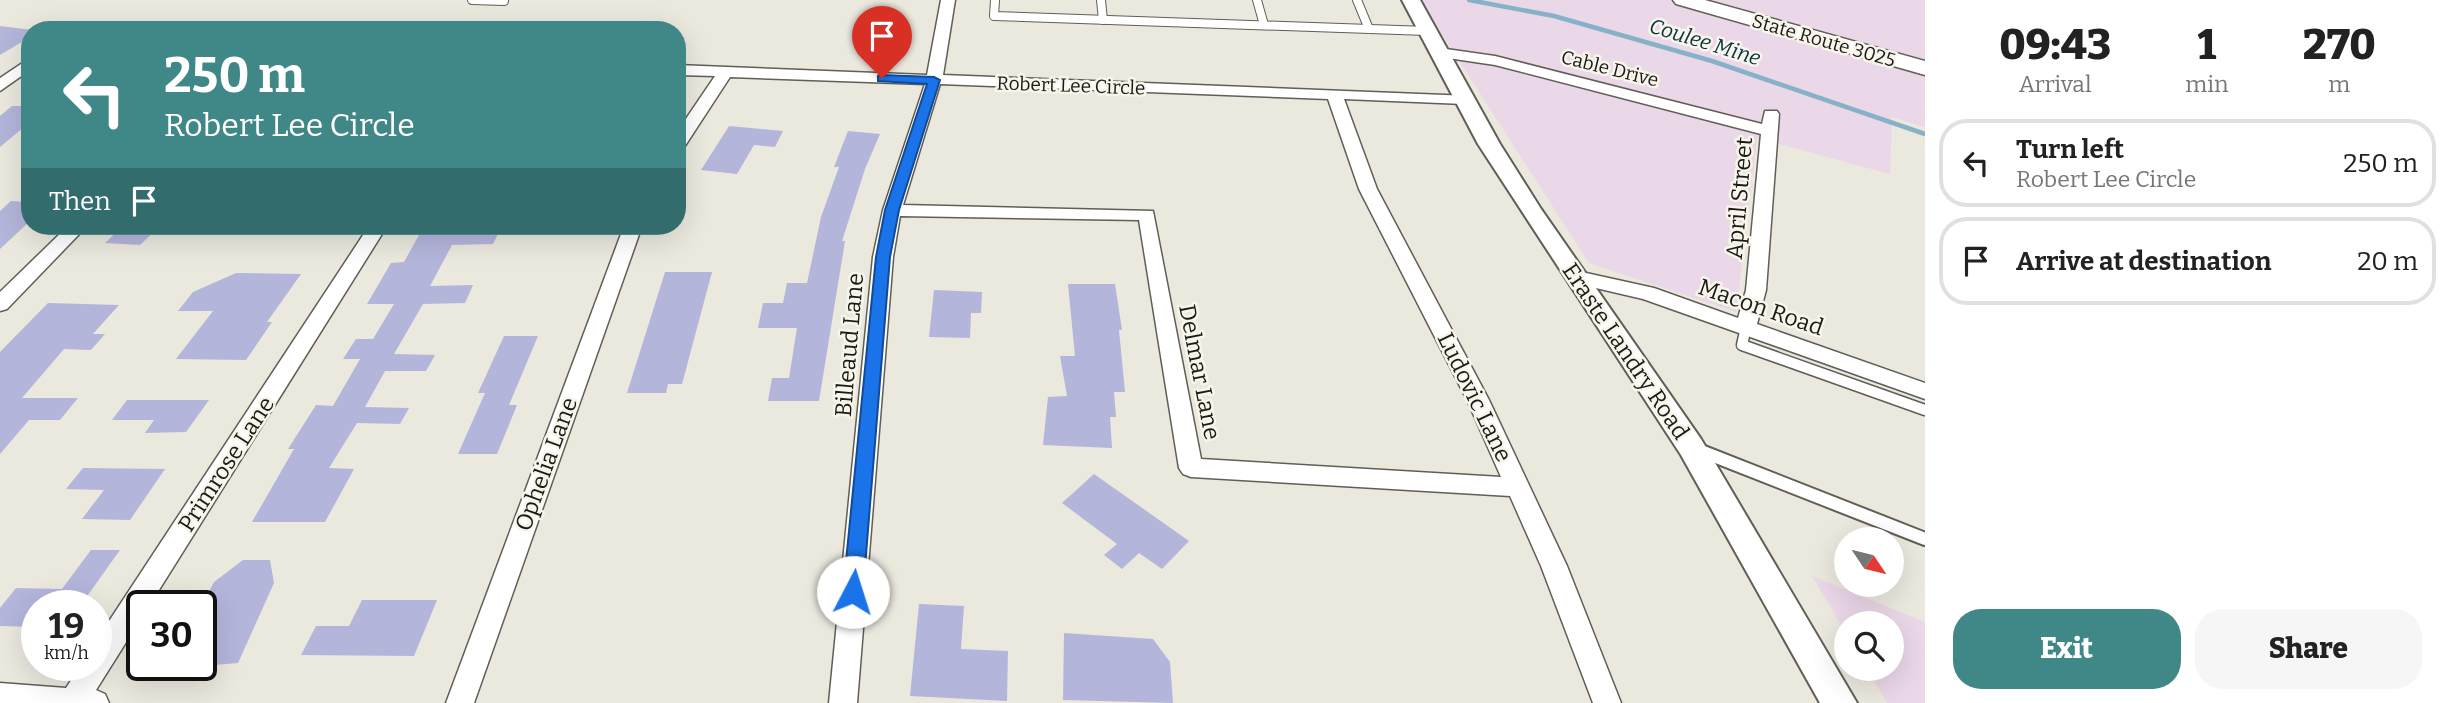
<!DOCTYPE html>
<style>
:root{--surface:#fff;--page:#f6f6f6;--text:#222;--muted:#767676;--line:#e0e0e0;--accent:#408887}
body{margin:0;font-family:Bitter,serif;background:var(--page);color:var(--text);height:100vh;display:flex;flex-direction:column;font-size:26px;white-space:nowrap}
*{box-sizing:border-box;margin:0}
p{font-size:23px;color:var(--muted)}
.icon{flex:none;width:38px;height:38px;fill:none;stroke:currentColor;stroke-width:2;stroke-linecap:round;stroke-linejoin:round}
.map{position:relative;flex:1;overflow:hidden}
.details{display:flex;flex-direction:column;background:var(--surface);width:525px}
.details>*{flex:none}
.banner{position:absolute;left:21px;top:21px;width:665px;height:214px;border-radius:28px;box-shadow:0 7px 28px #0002;background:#408887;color:#fff;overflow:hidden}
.needle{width:46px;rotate:125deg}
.buttons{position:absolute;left:1834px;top:527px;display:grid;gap:14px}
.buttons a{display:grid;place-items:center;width:70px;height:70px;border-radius:50%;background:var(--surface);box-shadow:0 7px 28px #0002;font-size:35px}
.speed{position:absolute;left:21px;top:590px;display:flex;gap:14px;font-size:35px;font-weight:700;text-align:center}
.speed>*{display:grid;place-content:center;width:91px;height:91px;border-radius:50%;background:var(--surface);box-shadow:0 7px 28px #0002;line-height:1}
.speed small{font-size:18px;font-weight:400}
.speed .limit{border:4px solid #111;border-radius:10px;background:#fff;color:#111}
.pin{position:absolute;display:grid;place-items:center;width:60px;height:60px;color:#fff;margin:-72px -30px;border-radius:50% 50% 50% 0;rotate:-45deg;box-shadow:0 0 7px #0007}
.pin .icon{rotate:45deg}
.me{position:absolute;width:77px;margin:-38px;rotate:5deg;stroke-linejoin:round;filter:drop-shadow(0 0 5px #0008)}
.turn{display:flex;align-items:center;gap:24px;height:147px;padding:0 28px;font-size:32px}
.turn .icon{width:91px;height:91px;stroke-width:2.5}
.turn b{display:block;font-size:49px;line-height:60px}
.then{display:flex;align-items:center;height:66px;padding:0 28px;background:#0003;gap:14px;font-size:26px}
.eta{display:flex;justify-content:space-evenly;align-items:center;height:119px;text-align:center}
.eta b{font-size:42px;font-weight:800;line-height:49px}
.primary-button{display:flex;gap:14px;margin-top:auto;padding:14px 28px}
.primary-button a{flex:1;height:80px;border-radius:28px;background:var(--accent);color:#fff;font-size:28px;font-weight:800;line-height:80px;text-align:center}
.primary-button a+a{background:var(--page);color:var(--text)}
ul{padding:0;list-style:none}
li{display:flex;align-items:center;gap:21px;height:88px;margin:0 14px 10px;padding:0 14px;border:4px solid var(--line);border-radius:28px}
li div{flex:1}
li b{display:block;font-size:26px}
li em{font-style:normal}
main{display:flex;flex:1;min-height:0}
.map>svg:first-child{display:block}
.industrial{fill:#ead7e8}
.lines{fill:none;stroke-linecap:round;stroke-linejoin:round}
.stream{stroke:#87b1c6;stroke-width:4.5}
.building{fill:#b4b5db}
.service-far2-casing{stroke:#615e56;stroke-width:10}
.service-far1-casing{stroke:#615e56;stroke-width:13}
.service-casing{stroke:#615e56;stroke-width:16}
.minor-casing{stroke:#615e56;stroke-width:3}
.tertiary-casing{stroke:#615e56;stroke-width:4}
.secondary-casing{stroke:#615e56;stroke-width:3}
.service-far2{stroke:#fff;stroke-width:8}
.service-far1{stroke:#fff;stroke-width:10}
.service{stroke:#fff;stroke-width:12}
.minor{fill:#fff;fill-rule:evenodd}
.tertiary{fill:#fff;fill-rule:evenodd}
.secondary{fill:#fff;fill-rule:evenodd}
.route{fill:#1a73e8;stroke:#114b97;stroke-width:2}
.labels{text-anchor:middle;stroke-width:5;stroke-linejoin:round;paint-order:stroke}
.far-street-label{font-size:19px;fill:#1b1a17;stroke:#f8f5eb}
.far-water-label{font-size:21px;font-style:italic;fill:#0a3140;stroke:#f8f5eb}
.street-label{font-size:23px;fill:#1b1a17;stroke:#f8f5eb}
</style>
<main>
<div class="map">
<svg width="1925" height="703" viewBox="0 0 1925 703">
<rect width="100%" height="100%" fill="#ebe8de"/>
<g class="industrial">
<path d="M1420,0h505v127l-33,-10 -2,57 -133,-36 -21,174 -147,-49z"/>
<path d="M1812,576l113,46v81h-38l-20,-34 25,-1v-45h-46v10z"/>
</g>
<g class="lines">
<path class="stream" d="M1469,0l85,16 158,45 213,73"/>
</g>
<g class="building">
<path d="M0,26l33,4h-3v7l-30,18z"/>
<path d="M12,106h18v16l-30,25v-31z"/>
<path d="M729,126l54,5 -8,16 -21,-2 -17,29 -36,-4z"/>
<path d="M848,131l32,3 -15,35 -23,72h3l-26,160h-51l4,-23h17l8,-50h-39l5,-25h20l4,-20h20l14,-66 18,-50h-5z"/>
<path d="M11,201l19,1v19l-30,28v-38z"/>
<path d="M123,226h37l-20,19 -35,-2z"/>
<path d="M424,226h78l-9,18 -41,1 -22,41 43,-1 -8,18 -42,1 -29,50 41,1 -9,16h-41l-20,36 44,1 -9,16 -43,-1 -28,45 25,1 -29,53h-73l42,-73h-6l28,-44 17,1 27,-47h-17l13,-20h17l21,-35h-27l24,-41 13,-1z"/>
<path d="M665,272h47l-30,112h-14l-2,9h-39z"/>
<path d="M236,273l65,1 -34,48h5l-26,38 -70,-1 37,-48h-35l15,-19z"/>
<path d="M1068,284h47l7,46h-3l6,62h-11l2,25h-6l2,31 -69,-3 5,-48 19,-1 -7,-40h15z"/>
<path d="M934,290l48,2 -1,21h-10l-1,25 -41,-1z"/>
<path d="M48,303l71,2 -26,29h12l-14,16 -27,-1 -42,49h56l-18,22h-31l-29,34v-102z"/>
<path d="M504,336h34l-29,69h8l-20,49h-39l27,-61h-7z"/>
<path d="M127,400h82l-23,32 -41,1 9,-13h-42z"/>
<path d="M83,468l82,1 -35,51 -48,-1 22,-29 -38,-1z"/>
<path d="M1094,474l95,67 -27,28 -23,-16 -17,16 -18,-14 13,-11 -55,-41z"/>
<path d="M91,550h29l-40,56h-43v21l-37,-1v-18l16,-20 46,1z"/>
<path d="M243,560h27l4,23 -36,80 -37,3v-59l13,-25z"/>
<path d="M362,600h75l-23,56 -113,-1 15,-29h33z"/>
<path d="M919,604l45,2 -3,43 47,2 -1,50 -97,-5z"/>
<path d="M1064,633l89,6 17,23 3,41 -110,-3z"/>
</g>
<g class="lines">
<defs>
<g id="service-far2">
<path d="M472,0l32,1"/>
<path d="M995,0l-1,16 433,15"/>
<path d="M1101,0l2,20"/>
<path d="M1257,0l7,25"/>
<path d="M1357,0l12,29"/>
</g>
<path id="service-far1" d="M1746,327l-4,18 183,65"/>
<path id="service" d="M1696,449l229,90"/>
<g id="minor">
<path d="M941,0h14l-12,75 527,21 2,3 -8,5 -120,-5 33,90 112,211 78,166 54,137h-28l-52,-137 -31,-70 -319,-19 -8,-3 -4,-6 -40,-248 -239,-4 -7,41 -36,446h-28l44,-446 10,-47 42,-126 -195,-7 -47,72 -6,1v-18l38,-56 -38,-1v-10l250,10zM940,84l388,15 31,90 108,211 34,77 -300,-18 -48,-248 -250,-6z"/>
<path d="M1439,48l56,8 267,68 3,-13h12l2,3 -13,176 -9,34 168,59v16l-282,-100 -73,-17 -3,-5 3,-5 7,-1 77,17 84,30 8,-28 15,-156 -266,-69 -61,-9 -3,-3z"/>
<path d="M30,58v12l-30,21v-13z"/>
<path d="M68,226h19l-80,83 -7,2v-19z"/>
<path d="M369,226h18l-238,380h-7v11l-46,73 9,4 4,9h-109v-20l66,5 15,-23h15v-24z"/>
<path d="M624,226h18l-168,477h-28z"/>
</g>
<path id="tertiary" d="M1402,0h18l80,144 41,65 160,230 156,264h-37l-139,-248 -203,-311z"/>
<path id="secondary" d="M1673,0h32l220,61v14l-249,-71z"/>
</defs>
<use href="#service-far2" class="service-far2-casing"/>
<use href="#service-far1" class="service-far1-casing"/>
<use href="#service" class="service-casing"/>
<use href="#minor" class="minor-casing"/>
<use href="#tertiary" class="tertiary-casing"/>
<use href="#secondary" class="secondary-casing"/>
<use href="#service-far2" class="service-far2"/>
<use href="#service-far1" class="service-far1"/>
<use href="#service" class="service"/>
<use href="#minor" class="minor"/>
<use href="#tertiary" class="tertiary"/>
<use href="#secondary" class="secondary"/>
</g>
<path class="route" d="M882,75l52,2 6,3 -41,130 -9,47 -27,335 -3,6 -7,2 -7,-2 -3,-6 33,-335 9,-47 42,-126 -49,-3v-5z"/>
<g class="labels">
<g class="far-street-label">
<text transform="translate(1824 40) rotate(16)" y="7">State Route 3025</text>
<text transform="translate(1610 68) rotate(14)" y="7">Cable Drive</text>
<text transform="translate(1071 85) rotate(2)" y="7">Robert Lee Circle</text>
</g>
<g class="far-water-label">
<text transform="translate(1705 42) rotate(17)" y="7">Coulee Mine</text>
</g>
<g class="street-label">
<text transform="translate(1739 198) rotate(-85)" y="8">April Street</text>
<text transform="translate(1761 307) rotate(19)" y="8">Macon Road</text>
<text transform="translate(849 345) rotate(-85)" y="8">Billeaud Lane</text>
<text transform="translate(1626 351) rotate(56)" y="8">Eraste Landry Road</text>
<text transform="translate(1200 372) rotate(79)" y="8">Delmar Lane</text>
<text transform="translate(1475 397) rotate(64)" y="8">Ludovic Lane</text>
<text transform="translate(226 464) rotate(-57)" y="8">Primrose Lane</text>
<text transform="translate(546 464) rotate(-70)" y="8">Ophelia Lane</text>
</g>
</g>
</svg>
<div class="buttons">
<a><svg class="needle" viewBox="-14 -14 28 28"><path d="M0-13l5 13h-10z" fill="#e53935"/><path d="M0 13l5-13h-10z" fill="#767676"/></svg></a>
<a><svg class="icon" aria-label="search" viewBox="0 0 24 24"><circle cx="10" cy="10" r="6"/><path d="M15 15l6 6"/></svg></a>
</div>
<div class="speed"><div>19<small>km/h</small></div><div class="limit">30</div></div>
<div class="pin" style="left:882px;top:78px;background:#d93025"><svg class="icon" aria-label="arrive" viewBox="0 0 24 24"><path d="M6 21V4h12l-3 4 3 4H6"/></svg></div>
<svg class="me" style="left:853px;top:592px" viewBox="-20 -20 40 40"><circle r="19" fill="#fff"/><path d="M0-13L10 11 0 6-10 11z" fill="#1a73e8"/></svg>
<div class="banner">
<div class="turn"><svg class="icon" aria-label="left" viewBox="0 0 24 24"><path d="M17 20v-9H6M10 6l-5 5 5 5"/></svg><div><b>250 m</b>Robert Lee Circle</div></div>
<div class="then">Then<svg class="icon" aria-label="arrive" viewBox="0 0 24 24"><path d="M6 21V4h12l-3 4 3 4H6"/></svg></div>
</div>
</div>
<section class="details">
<div class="eta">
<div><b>09:43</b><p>Arrival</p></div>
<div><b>1</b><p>min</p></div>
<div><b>270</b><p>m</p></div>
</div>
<ul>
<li><svg class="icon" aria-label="left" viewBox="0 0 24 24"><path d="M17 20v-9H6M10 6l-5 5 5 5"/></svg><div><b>Turn left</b><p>Robert Lee Circle</p></div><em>250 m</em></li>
<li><svg class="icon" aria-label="arrive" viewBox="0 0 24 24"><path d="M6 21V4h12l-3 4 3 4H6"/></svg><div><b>Arrive at destination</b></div><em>20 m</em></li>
</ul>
<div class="primary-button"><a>Exit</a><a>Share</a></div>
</section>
</main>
